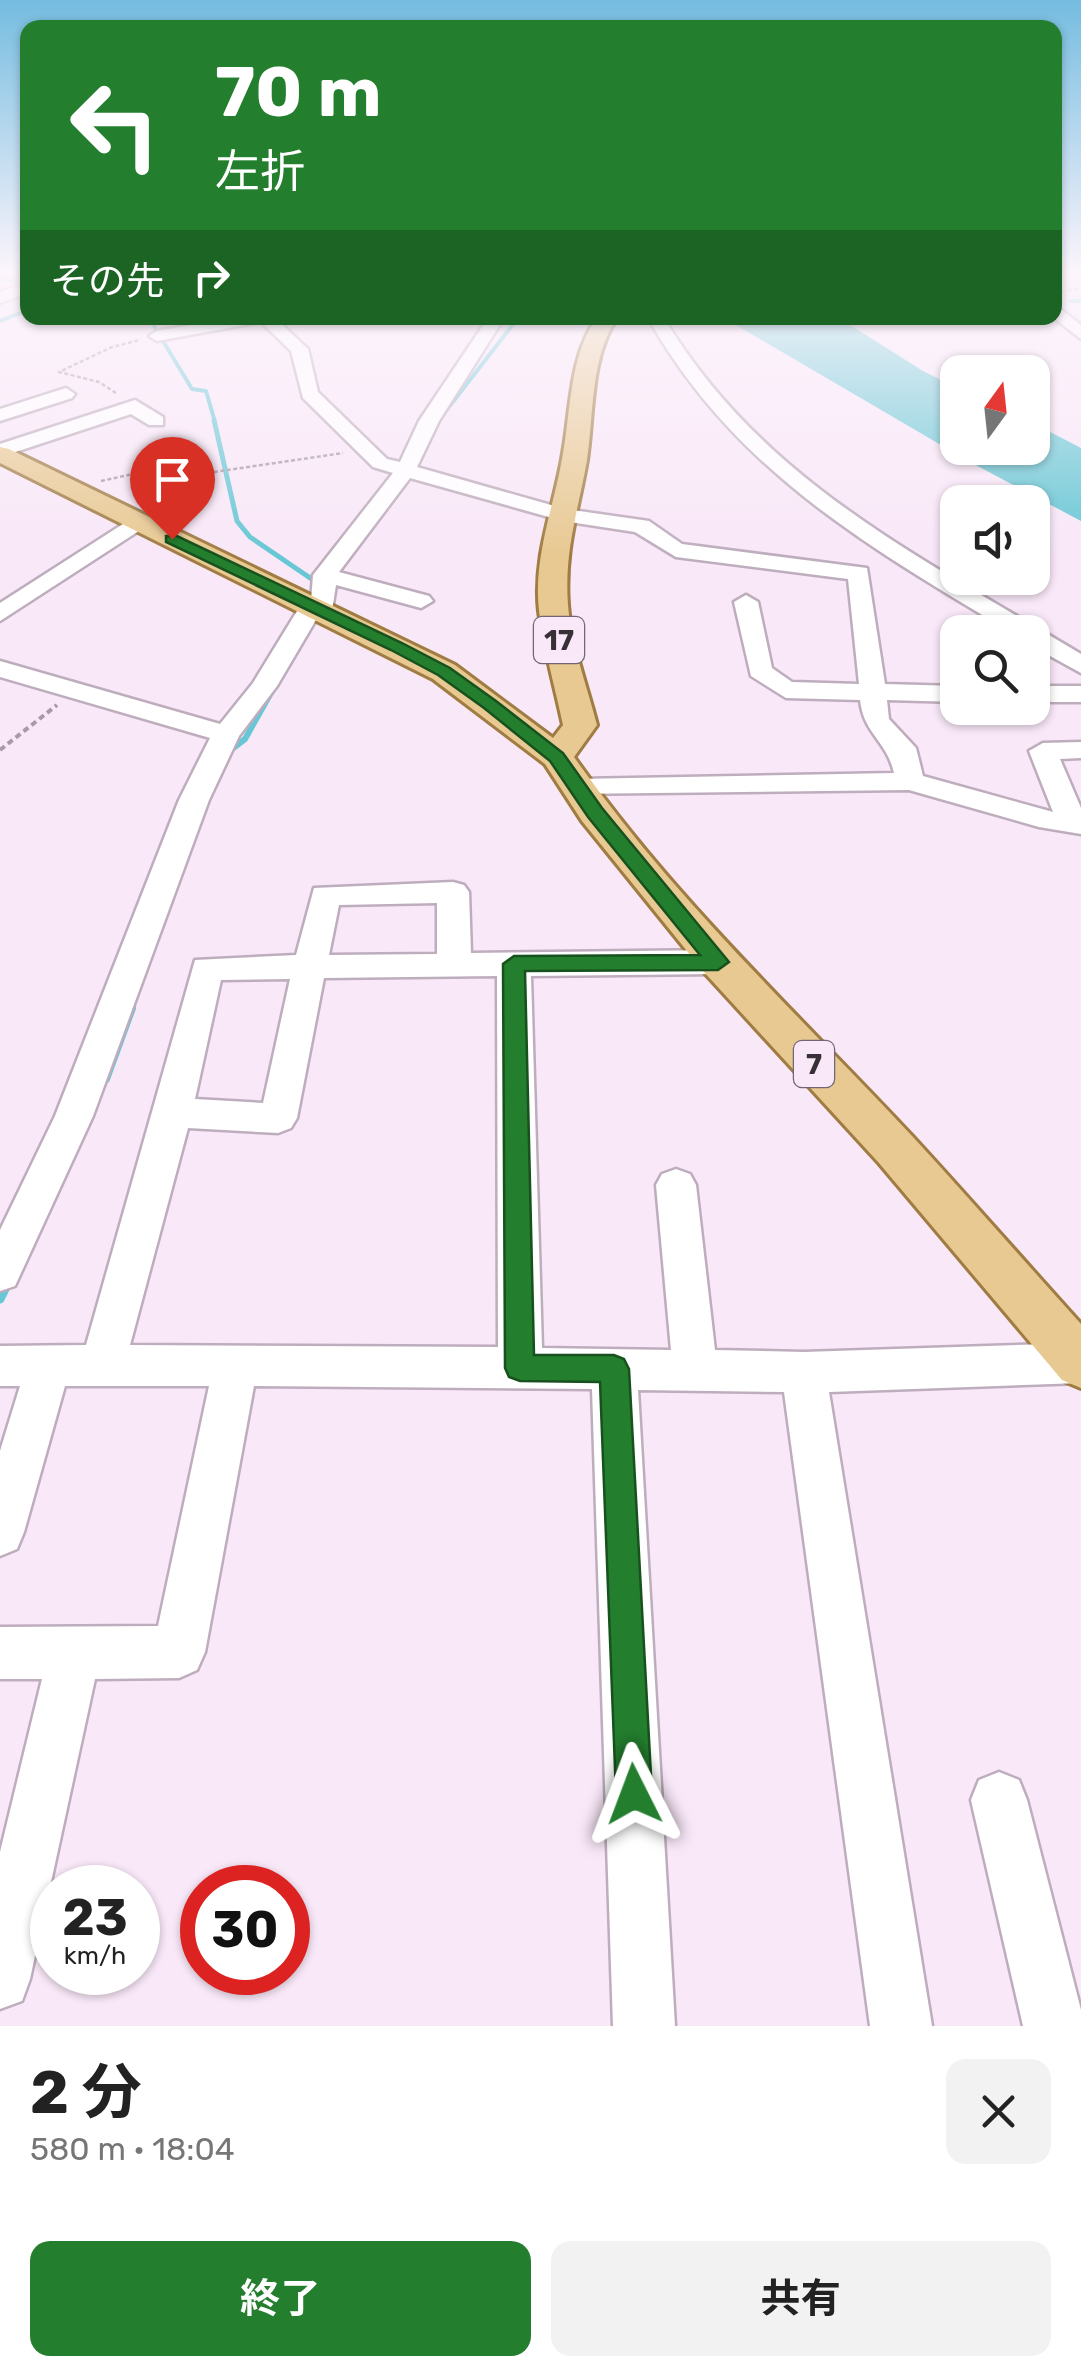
<!DOCTYPE html>
<html lang="ja">
<meta charset="utf-8">
<style>
:root{--surface:#fff;--page:#f2f2f2;--text:#222;--muted:#767676;--accent:#237e2e}
body{margin:0;font-family:Rubik,"Noto Sans JP",sans-serif;background:var(--page);color:var(--text);height:100vh;display:flex;flex-direction:column;font-size:38px;white-space:nowrap}
*{box-sizing:border-box;margin:0}
p{font-size:32px;color:var(--muted)}
.icon{flex:none;width:55px;height:55px;fill:none;stroke:currentColor;stroke-width:2;stroke-linecap:round;stroke-linejoin:round}
.map{position:relative;height:2026px;overflow:hidden}
.sheet{display:flex;flex-direction:column;background:var(--surface);flex:1}
.sheet>*{flex:none}
.guide{position:absolute;left:20px;top:20px;width:1042px;height:305px;border-radius:20px;box-shadow:0 2px 8px #0004;background:#237e2e;color:#fff;overflow:hidden}
.needle{width:65px;rotate:15deg}
.tools{position:absolute;left:940px;top:355px;display:grid;gap:20px}
.tools a{display:grid;place-items:center;width:110px;height:110px;border-radius:20px;background:var(--surface);box-shadow:0 2px 8px #0004;font-size:50px}
.speed{position:absolute;left:30px;top:1865px;display:flex;gap:20px;font-size:50px;font-weight:700;text-align:center}
.speed>*{display:grid;place-content:center;width:130px;height:130px;border-radius:50%;background:var(--surface);box-shadow:0 2px 8px #0004;line-height:1}
.speed small{font-size:25px;font-weight:400}
.speed .limit{border:15px solid #d22;background:#fff;color:#111}
.pin{position:absolute;display:grid;place-items:center;width:85px;height:85px;color:#fff;margin:-102px -42px;border-radius:50% 50% 50% 0;rotate:-45deg;box-shadow:0 0 10px #0007}
.pin .icon{rotate:45deg}
.me{position:absolute;width:110px;margin:-55px;rotate:357deg;stroke-linejoin:round;filter:drop-shadow(0 0 8px #0008)}
.turn{display:flex;align-items:center;gap:35px;height:210px;padding:0 30px;font-size:45px}
.turn .icon{width:130px;height:130px;stroke-width:2.5}
.turn b{display:block;font-size:70px;line-height:85px}
.then{display:flex;align-items:center;height:95px;padding:0 30px;background:#0003;gap:20px;font-size:38px}
.round{display:grid;place-items:center;flex:none;width:105px;height:105px;border-radius:20px;background:var(--page)}
.headline{display:flex;align-items:center;justify-content:space-between;height:170px;padding:0 30px}
h1{font-size:60px;font-weight:700;line-height:75px}
.action{display:flex;gap:20px;margin-top:auto;padding:20px 30px}
.action a{flex:1;height:115px;border-radius:20px;background:var(--accent);color:#fff;font-size:40px;font-weight:700;line-height:115px;text-align:center}
.action a+a{background:var(--page);color:var(--text)}
.map>svg:first-child{display:block}
.water{fill:#67c7d4}
.lines{fill:none;stroke-linecap:round;stroke-linejoin:round}
.stream-far4{stroke:#67c7d4;stroke-width:4}
.stream-far3{stroke:#67c7d4;stroke-width:5}
.stream-far2{stroke:#67c7d4;stroke-width:6}
.stream-far1{stroke:#67c7d4;stroke-width:8}
.stream{stroke:#67c7d4;stroke-width:9}
.minor-casing{stroke:#beadbd;stroke-width:5}
.major-casing{stroke:#a07c43;stroke-width:6}
.path-far1{stroke:#a89ba7;stroke-width:2.5;stroke-dasharray:4 2.5;stroke-linecap:butt}
.path{stroke:#a89ba7;stroke-width:4;stroke-dasharray:6 4;stroke-linecap:butt}
.minor{fill:#fff;fill-rule:evenodd}
.major{fill:#e8c992;fill-rule:evenodd}
.route{fill:#237e2e;stroke:#17521e;stroke-width:2.5}
.labels{text-anchor:middle;stroke-width:8;stroke-linejoin:round;paint-order:stroke}
.shield{fill:#f9e8f8;stroke:#716770;stroke-width:2.5}
.shield-label{font-size:28px;font-weight:bold;fill:#373036}
</style>
<div class="map">
<svg width="1081" height="2026" viewBox="0 0 1081 2026">
<rect width="100%" height="100%" fill="#f9e8f8"/>
<path class="water" d="M724,318h115l84,53 34,17 1,60h74l1,-25 48,25v73l-111,-59z"/>
<g class="lines">
<g class="stream-far4">
<path d="M0,279l28,3"/>
<path d="M1071,301h10"/>
<path d="M149,318l43,71 14,2 9,31"/>
<path d="M0,321l28,-11"/>
<path d="M438,421l80,-103"/>
</g>
<path class="stream-far3" d="M214,420l23,101 13,16 66,45"/>
<path class="stream-far2" d="M228,752l17,-13 27,-48"/>
<path class="stream-far1" d="M106,1079l26,-71"/>
<path class="stream" d="M0,1299l9,-18"/>
<defs>
<g id="minor">
<path d="M28,282v11l-28,10v-11z"/>
<path d="M1055,305l26,20v14l-27,-21z"/>
<path d="M232,318h43l33,31 10,43 69,67 13,3 19,-41 69,-103h16l-65,103 -22,46 148,42 84,12 33,23 185,24 18,116 73,2v16l-71,-2 2,19 27,29 7,28 130,36 -24,-61 14,-8 38,-1v16l-21,1 21,49v26l-42,-7 -130,-37 -341,4 -4,-6 4,-6 10,-3 316,-6c-8,-34 -30,-38 -34,-73l-74,-2 -35,-22 -17,-74 12,-7 12,7 14,66 20,14 67,2 -11,-105 -172,-22 -41,-25 -72,-11 -153,-43 -71,94 90,24 4,5 -12,7 -85,-23 -5,32 -14,1 -40,68 -38,50 -30,64 -116,316 -78,170 -15,5v-61l55,-114 124,-316 31,-62 -210,-61v-16l220,63 33,-41 49,-80 9,-2 2,-26 80,-102 -20,-6 -70,-69 -12,-47 -30,-29 -104,19 -8,-5 8,-5z"/>
<path d="M648,318h16c97,163 260,241 417,336v19l-49,-27v-14h-21c-144,-86 -278,-163 -363,-314z"/>
<path d="M66,388l9,6 -3,4 -72,23v-12z"/>
<path d="M135,400l28,17v8h-14l-18,-11 -131,43v-13z"/>
<path d="M137,515l11,7 -3,5 -145,94v-18z"/>
<rect x="1032" y="686" width="49" height="16"/>
<path d="M453,882l11,3 5,7 2,61 247,-3 12,4 5,8 -5,8 -12,4 -187,2 11,372 129,2 -15,-165 6,-11 14,-5 14,5 6,11 19,165 89,2 277,-9v40l-252,9 103,634h-62l-86,-634 -146,-2 37,636h-62l-21,-637 -338,-3 -49,266 -8,18 -18,8 -84,1 -65,300 -8,22 -22,8v-157l42,-173h-42v-52l158,-1 51,-240h-144l-41,146 -7,17 -17,7v-105l20,-65h-20v-40l86,-1 109,-385 101,-5 18,-67zM437,903v51l-108,1 10,-50zM497,976l1,371 -368,-2 58,-217 90,5 13,-5 6,-10 27,-140zM290,979l-27,124 -68,-4 26,-119z"/>
<path d="M999,1772l20,8 8,20 54,210v16h-58l-52,-226 8,-20z"/>
</g>
<path id="major" d="M597,318h20c-27,39 -23,96 -30,142 -9,52 -23,90 -19,145 3,39 19,81 29,120l-23,32c98,140 223,256 339,380 57,62 112,125 168,187v64l-19,-8 -183,-217 -175,-191 -122,-151 -37,-57 -112,-85 -433,-216v-16l9,2 446,216 98,73 10,-13c-8,-38 -19,-76 -24,-114 -6,-53 14,-101 23,-152 9,-46 7,-104 35,-141z"/>
</defs>
<use href="#minor" class="minor-casing"/>
<use href="#major" class="major-casing"/>
<g class="path-far1">
<path d="M1055,292l26,-4"/>
<path d="M116,393l-17,-11 -40,-10 53,-25 28,-7"/>
<path d="M101,481l105,-23 8,14 129,-19"/>
</g>
<path class="path" d="M0,750l57,-45"/>
<use href="#minor" class="minor"/>
<use href="#major" class="major"/>
</g>
<linearGradient id="sky" x2="0" y2="1"><stop stop-color="#74bce0"/><stop offset="0.49" stop-color="#fcf5fc"/><stop offset="1" stop-color="#fcf5fc" stop-opacity="0"/></linearGradient>
<rect width="1081" height="555" fill="url(#sky)"/>
<path class="route" d="M166,536h11l225,107 48,25 46,33 67,52 39,55 127,154 -11,8 -193,1 9,384h80l10,4 5,10 23,425 -5,13 -13,5 -13,-5 -5,-13 -16,-412 -80,-1 -11,-4 -4,-9 -2,-404 11,-8 186,-1 -112,-138 -38,-56 -66,-53 -46,-33 -47,-25 -225,-108z"/>
<g class="labels">
<g class="shield">
<rect x="534" y="617" width="50" height="46" rx="8"/>
<rect x="794" y="1041" width="40" height="46" rx="8"/>
</g>
<g class="shield-label">
<text x="559" y="650">17</text>
<text x="814" y="1074">7</text>
</g>
</g>
</svg>
<div class="tools">
<a><svg class="needle" viewBox="-14 -14 28 28"><path d="M0-13l5 13h-10z" fill="#e53935"/><path d="M0 13l5-13h-10z" fill="#767676"/></svg></a>
<a><svg class="icon" aria-label="sound" viewBox="0 0 24 24"><path d="M4 9h4l5-4v14l-5-4H4zM17 9q2 3 0 6"/></svg></a>
<a><svg class="icon" aria-label="search" viewBox="0 0 24 24"><circle cx="10" cy="10" r="6"/><path d="M15 15l6 6"/></svg></a>
</div>
<div class="speed"><div>23<small>km/h</small></div><div class="limit">30</div></div>
<div class="pin" style="left:172px;top:539px;background:#d93025"><svg class="icon" aria-label="arrive" viewBox="0 0 24 24"><path d="M6 21V4h12l-3 4 3 4H6"/></svg></div>
<svg class="me" style="left:634px;top:1794px" viewBox="-20 -20 40 40"><path d="M0-17L14 15 0 8-14 15z" fill="#237e2e" stroke="#fff" stroke-width="4"/></svg>
<div class="guide">
<div class="turn"><svg class="icon" aria-label="left" viewBox="0 0 24 24"><path d="M17 20v-9H6M10 6l-5 5 5 5"/></svg><div><b>70 m</b>左折</div></div>
<div class="then">その先<svg class="icon" aria-label="right" viewBox="0 0 24 24"><path d="M7 20v-9h11M14 6l5 5-5 5"/></svg></div>
</div>
</div>
<section class="sheet">
<div class="headline"><div><h1>2 分</h1><p>580 m · 18:04</p></div><a class="round"><svg class="icon" aria-label="close" viewBox="0 0 24 24"><path d="M6 6l12 12M18 6L6 18"/></svg></a></div>
<div class="action"><a>終了</a><a>共有</a></div>
</section>
